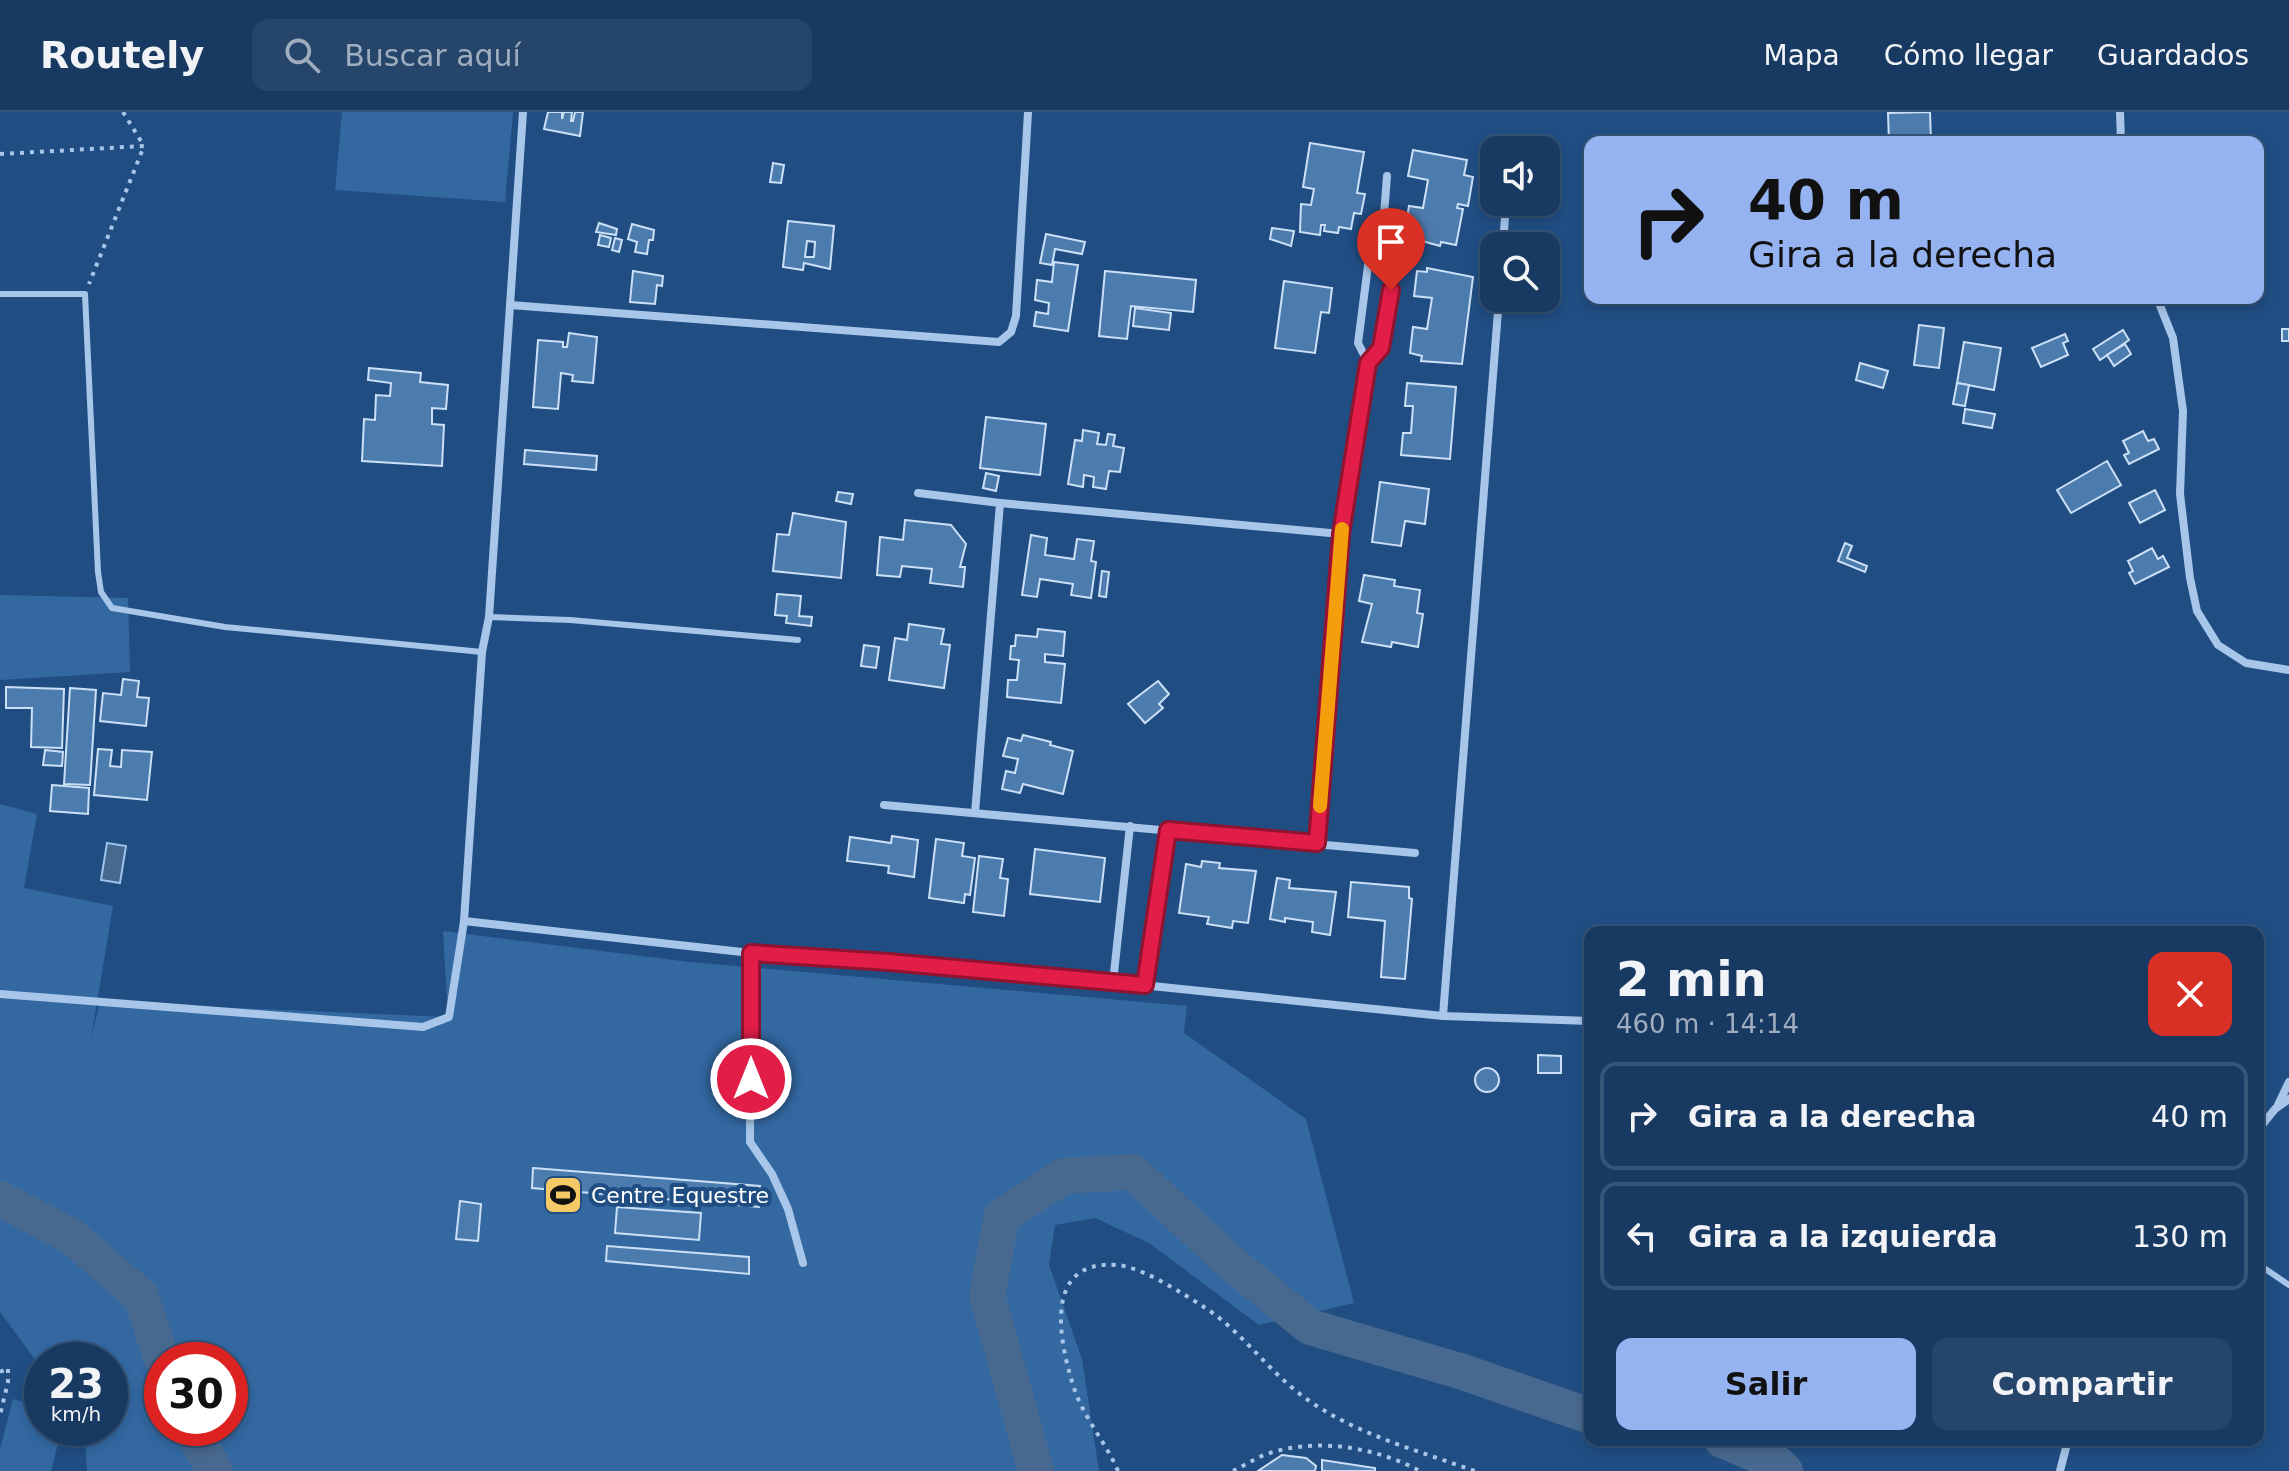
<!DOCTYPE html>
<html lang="es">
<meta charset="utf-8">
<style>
:root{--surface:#183a62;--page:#25456b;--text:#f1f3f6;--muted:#9fadbe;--line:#365477;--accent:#95b2f1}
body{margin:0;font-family:"DejaVu Sans",sans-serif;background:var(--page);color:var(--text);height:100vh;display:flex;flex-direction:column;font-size:30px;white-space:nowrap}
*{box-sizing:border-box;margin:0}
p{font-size:26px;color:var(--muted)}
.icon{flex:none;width:44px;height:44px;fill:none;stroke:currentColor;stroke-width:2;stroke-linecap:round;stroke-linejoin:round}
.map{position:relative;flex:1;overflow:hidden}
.panel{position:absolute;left:1584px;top:814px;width:680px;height:520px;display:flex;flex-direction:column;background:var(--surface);border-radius:16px;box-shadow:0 4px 12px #0003,0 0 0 2px var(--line)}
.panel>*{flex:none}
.hud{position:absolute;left:1584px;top:24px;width:680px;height:168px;border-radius:16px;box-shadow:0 4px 12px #0003,0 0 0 2px var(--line);background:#95b2f1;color:#111;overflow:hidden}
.buttons{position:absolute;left:1480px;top:24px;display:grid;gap:16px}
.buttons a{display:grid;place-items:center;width:80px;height:80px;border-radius:16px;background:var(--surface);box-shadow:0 4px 12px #0003,0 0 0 2px var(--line);font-size:40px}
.speed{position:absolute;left:24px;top:1230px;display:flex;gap:16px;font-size:40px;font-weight:700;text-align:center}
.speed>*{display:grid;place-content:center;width:104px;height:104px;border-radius:50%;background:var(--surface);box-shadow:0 4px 12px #0003,0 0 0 2px var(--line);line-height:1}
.speed small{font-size:20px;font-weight:400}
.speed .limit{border:12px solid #d22;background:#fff;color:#111}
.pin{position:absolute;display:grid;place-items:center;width:68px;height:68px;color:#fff;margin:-82px -34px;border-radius:50% 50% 50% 0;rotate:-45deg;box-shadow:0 0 8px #0007}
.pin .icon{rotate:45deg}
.me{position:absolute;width:88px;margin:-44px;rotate:0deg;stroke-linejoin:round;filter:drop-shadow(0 0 6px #0008)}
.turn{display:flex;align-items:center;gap:28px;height:168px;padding:0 32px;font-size:36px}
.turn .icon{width:104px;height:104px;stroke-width:2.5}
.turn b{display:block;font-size:56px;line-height:68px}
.round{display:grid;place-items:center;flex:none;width:84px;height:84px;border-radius:16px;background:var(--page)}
.summary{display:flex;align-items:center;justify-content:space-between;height:136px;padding:0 32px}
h1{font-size:48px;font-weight:800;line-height:60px}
.primary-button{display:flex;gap:16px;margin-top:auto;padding:16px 32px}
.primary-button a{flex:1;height:92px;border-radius:16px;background:var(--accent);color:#111;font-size:32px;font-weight:800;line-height:92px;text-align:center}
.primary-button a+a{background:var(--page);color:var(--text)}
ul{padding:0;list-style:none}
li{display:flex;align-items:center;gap:24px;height:108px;margin:0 16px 12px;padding:0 16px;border:4px solid var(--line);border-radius:16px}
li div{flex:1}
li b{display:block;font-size:30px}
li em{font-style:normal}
header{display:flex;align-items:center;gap:48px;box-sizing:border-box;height:112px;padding:0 40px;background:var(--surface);border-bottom:2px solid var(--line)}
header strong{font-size:38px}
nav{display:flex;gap:44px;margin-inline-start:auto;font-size:28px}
.search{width:560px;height:72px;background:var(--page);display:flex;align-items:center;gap:20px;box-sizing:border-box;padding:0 28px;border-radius:16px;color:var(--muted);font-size:30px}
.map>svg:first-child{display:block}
.green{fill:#3368a1;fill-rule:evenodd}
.water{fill:#48698f;stroke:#9ac2ea;stroke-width:2}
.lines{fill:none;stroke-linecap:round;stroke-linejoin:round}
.river{stroke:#48698f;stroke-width:36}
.building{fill:#4c7bad;stroke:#cbe0f7;stroke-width:2;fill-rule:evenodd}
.path{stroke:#a7c6e9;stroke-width:4;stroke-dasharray:4 6;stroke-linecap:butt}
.service{stroke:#a7c6e9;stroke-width:6}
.minor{stroke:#a7c6e9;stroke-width:8}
.route-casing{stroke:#92132f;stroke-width:20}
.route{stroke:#e11d48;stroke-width:14}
.slow{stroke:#f59e0b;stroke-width:14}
.labels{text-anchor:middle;stroke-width:8;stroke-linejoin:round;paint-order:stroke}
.poi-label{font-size:22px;fill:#fff;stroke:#204e83;text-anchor:start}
</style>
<header>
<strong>Routely</strong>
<div class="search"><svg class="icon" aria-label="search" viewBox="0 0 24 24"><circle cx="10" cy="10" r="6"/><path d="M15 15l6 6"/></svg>Buscar aquí</div>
<nav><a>Mapa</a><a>Cómo llegar</a><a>Guardados</a></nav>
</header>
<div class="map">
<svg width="2289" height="1359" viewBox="0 0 2289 1359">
<rect width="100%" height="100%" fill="#204e83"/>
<g class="green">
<path d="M342,0h171l-8,90 -170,-12z"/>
<path d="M0,483l128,3 2,74 -130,8z"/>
<path d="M0,692l37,10 -13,74 89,18 -22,133 9,-37 348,15 -5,-86 247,31 497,44 -3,27 122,86 48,184 -95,22 -110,-82 -54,-25 -40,7 -6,40 33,94 17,112h-1012l-3,-43h26v-68h-68v9l-42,-57zM162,1248h68v68h-68z"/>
<path d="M13,1287l29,8v21h20l-11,43h-51v-22z"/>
</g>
<path class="water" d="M107,731l19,3 -6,37 -19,-3z"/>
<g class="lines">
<g class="river">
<path d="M0,1087l71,37 70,60 21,64"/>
<path d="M191,1316l24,43"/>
<path d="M1722,1328l55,23 8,8"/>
<path d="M1036,1359l-49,-176 15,-79 62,-40 69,-4 97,90 80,65 153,45 127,44"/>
</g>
</g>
<g class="building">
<path d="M548,0h14v7l2,-7h8l-1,9h2l2,-9h8l-3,24 -36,-7z"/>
<path d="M1930,0l1,30h-42l-1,-29z"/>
<path d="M1310,31l54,9 -7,41 8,1 -4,20 -7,-1 -3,16 -12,-2 -1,6 -14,-2 1,-6h-4l-1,10 -20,-3 1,-28 10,1 3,-16 -11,-2z"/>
<path d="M1413,38l54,10 -3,15 9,2 -5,29 -10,-2 -1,4 6,1 -7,36 -15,-3 -1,4 -36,-10 5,-30 14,2 5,-28 -20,-4z"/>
<path d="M773,51l11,2 -3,18 -11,-1z"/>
<path d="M788,109l46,5 -4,43 -26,-6 -1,7 -20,-3zM807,129l8,1 -1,15h-9z"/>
<path d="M599,111l18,6 -1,6 -20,-3z"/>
<path d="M632,112l22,6 -1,10h-4l-2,14 -12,-2 2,-10 -9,-3z"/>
<path d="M1272,116l22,3 -3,15 -21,-7z"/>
<path d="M1046,122l39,8 -3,12 -27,-5 -3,16 -12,-2z"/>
<path d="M600,123l11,3 -2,9 -11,-2z"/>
<path d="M615,126l7,2 -3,12 -7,-2z"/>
<path d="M1054,150l24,3 -10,66 -34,-5 2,-14 12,2 1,-11 -14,-3 2,-20 15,2z"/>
<path d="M1427,156l46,9 -11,87 -41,-3 1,-5 -12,-3 3,-26 14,2 5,-31 -18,-2 3,-25 10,1z"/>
<path d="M633,159l30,5 -1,10 -5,-1 -2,19 -25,-2z"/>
<path d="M1105,159l91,9 -3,32 -62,-6 -4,33 -28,-3z"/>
<path d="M1284,169l48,7 -3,25 -8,-1 -6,41 -40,-5z"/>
<path d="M1135,196l36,5 -2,17 -36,-4z"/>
<path d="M1919,213l25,3 -5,40 -25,-3z"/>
<rect x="2282" y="217" width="7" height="12"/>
<path d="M2123,218l6,10 -29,20 -7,-11z"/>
<path d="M569,221l28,4 -4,46 -21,-2 1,-6 -12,-2 -3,36 -25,-2 5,-67 25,2v5h4z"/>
<path d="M2065,222l3,7 -5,2 5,12 -27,12 -9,-19z"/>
<path d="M1964,230l37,6 -7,42 -37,-7z"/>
<path d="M2125,232l6,10 -17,12 -7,-11z"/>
<path d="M1860,251l28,8 -5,17 -27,-8z"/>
<path d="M369,256l52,5 -1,9 28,3 -2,24 -14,-1v16l12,1 -2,41 -80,-5 2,-42 11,1 1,-25 14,1 1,-13 -23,-3z"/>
<path d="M1407,271l49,4 -6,72 -49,-4 2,-22h8l2,-27h-8z"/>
<path d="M1957,271l12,2 -4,21 -12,-2z"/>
<path d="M1965,297l30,5 -3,14 -29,-5z"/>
<path d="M986,305l60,7 -6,51 -60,-7z"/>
<path d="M1083,318l16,3 -2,11 9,1 2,-11 7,1 -2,11 11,2 -4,24 -11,-1 -3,18 -13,-2 1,-10 -10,-2 -1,12 -15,-3 7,-44 7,1z"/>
<path d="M2143,319l5,10 6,-2 5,10 -30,15 -5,-9 5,-2 -6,-12z"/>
<path d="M525,338l72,6 -1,14 -72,-6z"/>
<path d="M2107,349l14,24 -50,28 -14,-23z"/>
<path d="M986,361l13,3 -3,15 -13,-3z"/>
<path d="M1380,370l49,7 -4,35 -20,-3 -4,25 -29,-4z"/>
<path d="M2155,378l10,20 -25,13 -11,-20z"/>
<path d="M838,380l15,2 -2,10 -15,-3z"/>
<path d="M793,401l53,9 -5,56 -68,-7 4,-37 12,1z"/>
<path d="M905,408l46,5 15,19 -6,23h5l-2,20 -33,-4 2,-14 -30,-3 -2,11 -23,-2 3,-38 23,3z"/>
<path d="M1031,423l16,3 -2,17 29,4 3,-20 17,2 -3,20 5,1 -5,36 -20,-3 2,-11 -33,-5 -3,18 -15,-2z"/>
<path d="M1845,431l7,3 -5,12 20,8 -2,6 -27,-11z"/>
<path d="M2152,436l6,11 5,-3 6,11 -34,17 -6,-11 4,-2 -5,-10z"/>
<path d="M1102,459l7,1 -3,25 -7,-1z"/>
<path d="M1364,463l31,5 -1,6 26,4 -3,23 6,1 -5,33 -26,-5 -1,5 -29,-5 10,-38 -13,-3z"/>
<path d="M777,482l24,2 -2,20 13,1 -1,9 -25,-3 1,-7 -12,-1z"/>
<path d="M909,512l35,5 -3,15 9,1 -6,43 -55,-8 6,-42 12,2z"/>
<path d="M1038,517l27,3 -2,24 -18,-2v8l20,2 -4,39 -54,-6 1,-17h9l2,-20 -9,-1 1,-13h4l1,-11 21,2z"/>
<path d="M864,533l15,2 -3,21 -15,-2z"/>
<path d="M123,567l16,2 -2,16 12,1 -3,28 -46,-5 3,-28 18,2z"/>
<path d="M1158,569l11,13 -10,10 4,4 -18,15 -17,-19z"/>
<path d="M6,575l58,2 -2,59 -31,-1 1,-39h-26z"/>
<path d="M70,576l26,2 -6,95 -26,-1z"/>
<path d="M1023,623l28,7 -1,3 23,6 -10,43 -40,-10 -3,9 -18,-4 4,-18 9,2 3,-14 -15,-3 5,-18 13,3z"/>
<path d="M98,637l14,1 -2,16 11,1 1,-17 30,2 -5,48 -53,-5z"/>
<path d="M45,638l18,2 -1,14 -19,-1z"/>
<path d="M52,673l37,3 -1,26 -38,-3z"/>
<path d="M892,724l26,4 -4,37 -26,-4 1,-7 -42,-5 3,-24 41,6z"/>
<path d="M936,727l28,4 -2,13 13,2 -5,37 -5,-1 -1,9 -35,-5z"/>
<path d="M1035,737l70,9 -5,44 -70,-8z"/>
<path d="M979,744l24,3 -3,19 8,1 -4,37 -31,-4z"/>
<path d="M1202,749l18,2 -1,5 37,3 -8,52 -15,-2 -1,7 -25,-4 2,-7 -30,-4 7,-49 15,3z"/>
<path d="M1277,766l13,2 -1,8 47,4 -6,43 -18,-3 1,-10 -28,-4v4l-15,-3z"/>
<path d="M1351,770l58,5v11l3,1 -7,80 -24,-2 4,-56 -37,-4z"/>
<path d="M1538,943l23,1v17h-23z"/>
<circle cx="1487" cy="968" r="12"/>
<path d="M533,1056l227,18 -1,21 -227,-19z"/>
<path d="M460,1089l21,3 -3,37 -22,-2z"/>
<path d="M617,1095l84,6 -2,27 -84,-7z"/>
<path d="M607,1134l142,11v17l-143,-13z"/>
<path d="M1282,1343l24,3 10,8 -1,5h-57z"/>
<path d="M1322,1348l53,8v3h-53z"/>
</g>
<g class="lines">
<g class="path">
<path d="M123,0l21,34"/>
<path d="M0,42l144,-8 -55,138"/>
<path d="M0,1260l8,-4v14l-8,33"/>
<path d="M1118,1359c-12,-28 -33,-52 -43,-80 -15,-45 -35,-132 42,-126 25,2 65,28 87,42 39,25 66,67 104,93 50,35 111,51 167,71"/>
<path d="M1233,1359c11,-5 22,-13 34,-17 49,-17 108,-7 153,17"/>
</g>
<g class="service">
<path d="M0,182h85l13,278 3,20 11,16 113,19 257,25"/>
<path d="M489,505l81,3 228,20"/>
<path d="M2258,1152l31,21"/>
</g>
<g class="minor">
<path d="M2120,0l1,30"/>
<path d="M1510,38l1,-10"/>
<path d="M1503,134l3,-44"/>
<path d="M2157,186l16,40 10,73 -3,83 10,84 7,33 21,34 28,18 43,7"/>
<path d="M510,193l489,37 12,-10 5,-16 12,-204"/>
<path d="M1368,251l-10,-20 11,-85 14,-31"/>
<path d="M918,381l82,10 341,31"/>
<path d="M884,693l531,48"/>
<path d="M975,701l25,-310"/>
<path d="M1317,731l24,-309 27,-171 13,-15 14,-87 -12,-34 4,-51"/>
<path d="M464,809l287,32 362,29 330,34 147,5"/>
<path d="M751,841l-1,189 22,32 16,35 15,54"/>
<path d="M1113,870l17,-156"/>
<path d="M1145,873l23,-155"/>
<path d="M0,882l423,33 26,-10 15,-96 18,-269 7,-35 34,-505"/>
<path d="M1443,904l56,-718"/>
<path d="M2278,993l11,-23"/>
<path d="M2258,1018l17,-21 14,-10"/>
<path d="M2060,1359l8,-31"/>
</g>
</g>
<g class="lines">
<defs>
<path id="route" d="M751,967v-126l138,9 256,23 23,-155 149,13 24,-309 27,-171 13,-15 10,-58"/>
</defs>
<use href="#route" class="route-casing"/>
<use href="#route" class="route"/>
<path class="slow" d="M1320,694l22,-277"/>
</g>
<defs>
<symbol id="stadium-square" viewBox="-11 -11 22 22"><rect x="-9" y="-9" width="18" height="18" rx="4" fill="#f6c967" stroke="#204e83"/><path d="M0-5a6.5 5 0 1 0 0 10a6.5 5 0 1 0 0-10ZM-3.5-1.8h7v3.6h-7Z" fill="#111"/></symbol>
</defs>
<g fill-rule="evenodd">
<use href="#stadium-square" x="541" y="1061" width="44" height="44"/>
</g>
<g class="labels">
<g class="poi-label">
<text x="591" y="1091">Centre Equestre</text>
</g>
</g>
</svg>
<div class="buttons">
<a><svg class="icon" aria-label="sound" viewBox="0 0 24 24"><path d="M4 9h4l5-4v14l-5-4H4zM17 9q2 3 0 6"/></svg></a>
<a><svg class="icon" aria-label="search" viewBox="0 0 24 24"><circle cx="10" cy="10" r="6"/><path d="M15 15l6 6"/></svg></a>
</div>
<div class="speed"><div>23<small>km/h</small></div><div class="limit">30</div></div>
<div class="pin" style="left:1391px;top:178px;background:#d93025"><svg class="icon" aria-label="arrive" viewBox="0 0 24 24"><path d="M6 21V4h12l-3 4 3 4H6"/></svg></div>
<svg class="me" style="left:751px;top:967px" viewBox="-20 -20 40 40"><circle r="17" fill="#e11d48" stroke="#fff" stroke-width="3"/><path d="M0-11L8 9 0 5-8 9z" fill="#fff"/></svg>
<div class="hud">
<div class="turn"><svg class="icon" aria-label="right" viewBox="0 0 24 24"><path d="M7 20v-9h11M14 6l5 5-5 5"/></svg><div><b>40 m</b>Gira a la derecha</div></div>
</div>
<section class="panel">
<div class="summary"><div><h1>2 min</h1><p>460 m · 14:14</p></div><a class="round" style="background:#d93025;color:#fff"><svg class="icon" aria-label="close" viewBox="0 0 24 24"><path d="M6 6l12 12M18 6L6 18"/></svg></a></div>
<ul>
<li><svg class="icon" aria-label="right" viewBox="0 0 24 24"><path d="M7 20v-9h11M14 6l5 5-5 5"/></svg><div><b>Gira a la derecha</b></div><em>40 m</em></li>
<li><svg class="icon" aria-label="left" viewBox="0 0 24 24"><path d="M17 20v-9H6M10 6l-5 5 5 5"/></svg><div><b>Gira a la izquierda</b></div><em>130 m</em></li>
</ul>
<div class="primary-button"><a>Salir</a><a>Compartir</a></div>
</section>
</div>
